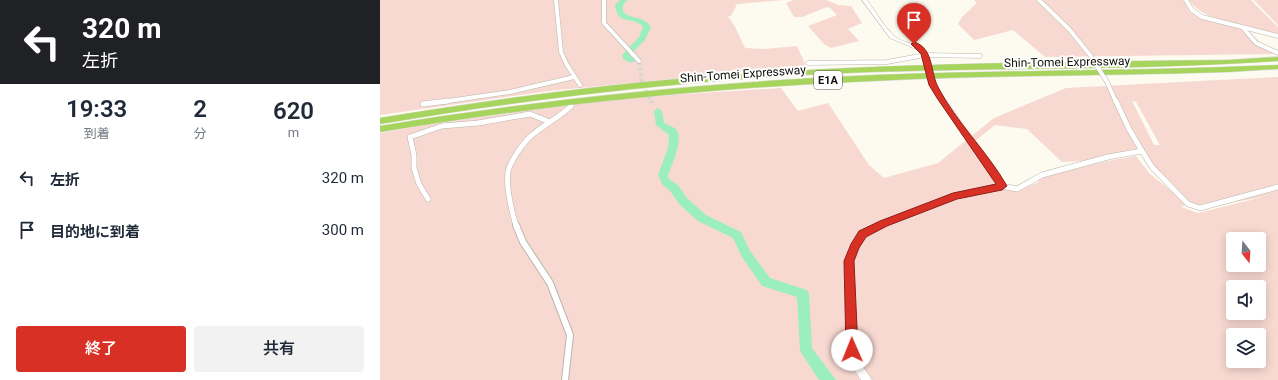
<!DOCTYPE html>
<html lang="ja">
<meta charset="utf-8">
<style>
:root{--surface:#fff;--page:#f2f2f3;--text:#1f2937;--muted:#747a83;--accent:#d93025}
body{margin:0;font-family:Roboto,"Noto Sans JP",sans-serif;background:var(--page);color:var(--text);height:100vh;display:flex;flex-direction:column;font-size:15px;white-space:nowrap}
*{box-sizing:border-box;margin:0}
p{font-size:13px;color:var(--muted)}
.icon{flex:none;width:22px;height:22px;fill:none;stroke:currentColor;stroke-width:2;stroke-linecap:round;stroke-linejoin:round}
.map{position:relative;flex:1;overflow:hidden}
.panel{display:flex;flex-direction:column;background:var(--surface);width:380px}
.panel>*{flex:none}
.guide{background:#202124;color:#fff;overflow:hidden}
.needle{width:26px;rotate:163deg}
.fabs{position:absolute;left:846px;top:232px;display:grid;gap:8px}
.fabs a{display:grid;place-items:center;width:40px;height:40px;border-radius:4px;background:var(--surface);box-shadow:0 2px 10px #0003;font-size:20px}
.pin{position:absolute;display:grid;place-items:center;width:34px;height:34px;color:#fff;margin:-41px -17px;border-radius:50% 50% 50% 0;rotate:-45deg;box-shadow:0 0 4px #0007}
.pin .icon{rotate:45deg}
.me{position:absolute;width:44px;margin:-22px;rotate:359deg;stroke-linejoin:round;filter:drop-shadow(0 0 3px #0008)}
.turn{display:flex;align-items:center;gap:14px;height:84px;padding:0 16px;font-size:18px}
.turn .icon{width:52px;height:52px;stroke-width:2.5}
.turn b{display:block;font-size:28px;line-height:34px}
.eta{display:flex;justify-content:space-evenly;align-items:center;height:68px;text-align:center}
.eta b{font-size:24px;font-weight:600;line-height:28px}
.button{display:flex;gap:8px;margin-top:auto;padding:8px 16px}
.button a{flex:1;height:46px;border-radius:4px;background:var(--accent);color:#fff;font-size:16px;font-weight:600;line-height:46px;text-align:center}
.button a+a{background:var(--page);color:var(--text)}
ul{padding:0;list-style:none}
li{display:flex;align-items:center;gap:12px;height:52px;padding:0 16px}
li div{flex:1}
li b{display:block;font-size:15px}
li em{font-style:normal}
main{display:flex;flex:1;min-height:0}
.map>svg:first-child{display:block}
.green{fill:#f8d9d1;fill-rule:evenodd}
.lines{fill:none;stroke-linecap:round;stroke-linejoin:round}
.river{fill:#9befbe;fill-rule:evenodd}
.minor-tunnel-far1{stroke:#dad7cd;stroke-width:4;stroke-dasharray:4 2;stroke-linecap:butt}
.minor-tunnel{stroke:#dad7cd;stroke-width:5;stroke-dasharray:5 2.5;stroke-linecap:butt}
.minor-far2-casing{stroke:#b9b7ac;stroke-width:5}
.minor-far1-casing{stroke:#b9b7ac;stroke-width:6}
.minor-casing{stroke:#b9b7ac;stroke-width:8}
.tertiary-casing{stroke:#b9b7ac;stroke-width:1}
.motorway-casing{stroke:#d9d9d8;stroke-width:1}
.minor-far2{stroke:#fff;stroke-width:4}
.minor-far1{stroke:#fff;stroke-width:5}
.minor{stroke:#fff;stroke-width:6}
.tertiary{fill:#fff;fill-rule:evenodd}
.motorway{fill:#a6d45c;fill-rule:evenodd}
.minor-bridge-casing{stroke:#b9b7ac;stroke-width:5;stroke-linecap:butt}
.tertiary-bridge-casing{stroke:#b9b7ac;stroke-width:6;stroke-linecap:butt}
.minor-bridge{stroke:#fff;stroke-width:4}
.tertiary-bridge{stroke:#fff;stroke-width:5.5}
.route{fill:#d93025;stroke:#8d1f18}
.labels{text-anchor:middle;stroke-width:4;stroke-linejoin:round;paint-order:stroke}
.shield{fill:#fff;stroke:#585855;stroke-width:1}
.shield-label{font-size:11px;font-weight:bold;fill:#11100c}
.street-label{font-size:12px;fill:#11100c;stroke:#fff}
</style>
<main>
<section class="panel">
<div class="guide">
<div class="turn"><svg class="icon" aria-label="left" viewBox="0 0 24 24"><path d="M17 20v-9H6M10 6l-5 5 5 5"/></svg><div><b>320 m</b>左折</div></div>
</div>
<div class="eta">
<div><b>19:33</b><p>到着</p></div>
<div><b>2</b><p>分</p></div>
<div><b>620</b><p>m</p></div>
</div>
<ul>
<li><svg class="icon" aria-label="left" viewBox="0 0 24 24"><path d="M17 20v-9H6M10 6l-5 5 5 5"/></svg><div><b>左折</b></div><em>320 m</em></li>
<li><svg class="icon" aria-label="arrive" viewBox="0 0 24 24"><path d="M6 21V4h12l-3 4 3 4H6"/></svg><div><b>目的地に到着</b></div><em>300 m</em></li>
</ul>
<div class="button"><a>終了</a><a>共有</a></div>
</section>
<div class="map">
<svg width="898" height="380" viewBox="0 0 898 380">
<rect width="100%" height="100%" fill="#fdfaef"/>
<g class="green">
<path d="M0,0h404l-47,4 -6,12h-3l7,11 10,21 19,1 33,-3 9,20 -257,25 -169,24z"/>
<path d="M414,0h32l13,5 12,1 11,17 -14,6 11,12 -28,7 -7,-4 -16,-18 29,-11 -7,-7 -3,-1 -25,10h-8l-8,-14z"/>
<path d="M594,0h209l8,13 53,16 30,25 -229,3 -32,-27 -39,10 -16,-16 4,-7 15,-14z"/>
<path d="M809,0h62l27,27v7c-23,-4 -78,-14 -89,-34z"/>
<path d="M874,0h24v25z"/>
<path d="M898,77v303h-898v-247l45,-8 183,-26 173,-11 17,23 30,-8 41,62 15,13 54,-15 56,-45 72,-30zM752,101l4,1 24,43h-6zM615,125l32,4 35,33 20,-1 52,-11 7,-3 11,20 29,31 19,10 63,-11 -65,16 -17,-6 7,-3 -38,-30 -14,-18 -29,5 -70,17 2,4 -21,8 -13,-3 -48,11 12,-8 29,-5 -28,-40zM853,239h26v26h-26zM853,287h26v26h-26zM853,335h26v26h-26z"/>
</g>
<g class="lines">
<g class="river">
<path d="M240,0h7l-4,5v7c11,9 18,2 28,15l-6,13 -15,15 5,6 -4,2 -8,-4 -1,-4 17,-18 4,-10c-10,-12 -25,0 -28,-22z"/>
<path d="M278,108l4,3 2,12c4,2 9,4 12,6 8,10 -4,36 -8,46l1,4 9,6 9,13 19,17 35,17 9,19 20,27 37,12 2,4 3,54 24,32h-17l-17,-26 -2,-4 -3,-53 -35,-11 -20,-29 -9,-19 -35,-17 -19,-17 -9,-13 -8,-7 -4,-9 10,-27 1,-13 -13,-10 -2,-14z"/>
</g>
<path class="minor-tunnel-far1" d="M259,61l3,21 9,20"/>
<path class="minor-tunnel" d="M271,101l1,2"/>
<defs>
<g id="minor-far2">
<path d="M176,0l5,52 6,13 13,20"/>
<path d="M224,0v23l35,38"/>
<path d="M659,0l30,29 21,26"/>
<path d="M806,0l6,10 10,7 76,19"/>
<path d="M864,29l12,14 22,10"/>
<path d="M428,63l79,-1 38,-7 55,1"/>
<path d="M727,82l9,20"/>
<path d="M61,102l69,-10 64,-15"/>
</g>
<g id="minor-far1">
<path d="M43,104l25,-3"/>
<path d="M762,151l10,16 36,37 12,4 78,-21"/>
<path d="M622,186l15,3 25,-14 66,-18 34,-6 -13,-22 -13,-28"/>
<path d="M48,199l-9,-15 -5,-16v-13l-4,-18 32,-11 36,-3 52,-9 20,8"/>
<path d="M136,226c-4,-14 -10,-40 -8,-54 2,-11 16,-30 23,-36 13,-12 28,-18 40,-30"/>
</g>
<path id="minor" d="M136,225l7,17 27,41 20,52 -5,45"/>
<g id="tertiary">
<path d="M482,0h5c8,11 16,25 26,35 12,12 26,3 36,23l-1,1h-4l-6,-9 -28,-12z"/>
<path d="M553,83l2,1 70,102 -1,2 -2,1 -45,10 -71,27 -20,10 -8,12 -5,13 3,89 6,15 10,15h-11l-6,-9 -7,-21 -3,-89 7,-16 8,-13 20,-10 74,-28 43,-10 -67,-99z"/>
</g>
<g id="motorway">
<path d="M898,57v4c-152,10 -305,6 -457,13 -148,8 -295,25 -441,50v-6c111,-18 223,-34 335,-42 171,-13 342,-14 513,-16z"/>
<path d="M898,65v4l-50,3c-119,4 -237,3 -355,9 -166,7 -330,24 -493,51v-6c164,-27 329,-44 495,-51 134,-5 269,-4 403,-10z"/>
</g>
</defs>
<use href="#minor-far2" class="minor-far2-casing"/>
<use href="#minor-far1" class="minor-far1-casing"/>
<use href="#minor" class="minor-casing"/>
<use href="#tertiary" class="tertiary-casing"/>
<use href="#motorway" class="motorway-casing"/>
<use href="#minor-far2" class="minor-far2"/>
<use href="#minor-far1" class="minor-far1"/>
<use href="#minor" class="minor"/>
<use href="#tertiary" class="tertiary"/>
<use href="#motorway" class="motorway"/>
<defs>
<path id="minor-bridge" d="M710,55l17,27"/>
<path id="tertiary-bridge" d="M546,58l7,27"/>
</defs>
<use href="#minor-bridge" class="minor-bridge-casing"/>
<use href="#tertiary-bridge" class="tertiary-bridge-casing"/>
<use href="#minor-bridge" class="minor-bridge"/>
<use href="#tertiary-bridge" class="tertiary-bridge"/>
</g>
<path class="route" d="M534,42c20,6 16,30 24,45 18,35 49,64 69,99l-5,4 -45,9 -70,27 -21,11 -7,11 -5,13 4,89 -2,4 -4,2 -4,-2 -2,-4 -2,-89 7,-17 8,-13 21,-10 73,-28 43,-9 -59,-86 -8,-13 -8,-31 -10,-10z"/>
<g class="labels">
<rect class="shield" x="434" y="71" width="28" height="18" rx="3"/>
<g class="shield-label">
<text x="448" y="84">E1A</text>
</g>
<g class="street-label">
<text transform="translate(687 62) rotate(-1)" y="4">Shin-Tomei Expressway</text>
<text transform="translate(363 74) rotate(-4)" y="4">Shin-Tomei Expressway</text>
</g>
</g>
</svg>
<div class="fabs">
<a><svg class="needle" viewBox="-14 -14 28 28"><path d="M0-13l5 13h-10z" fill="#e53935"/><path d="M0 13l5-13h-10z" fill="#747a83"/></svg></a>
<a><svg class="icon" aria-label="sound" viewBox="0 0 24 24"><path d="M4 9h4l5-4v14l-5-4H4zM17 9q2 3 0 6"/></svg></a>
<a><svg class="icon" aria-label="layers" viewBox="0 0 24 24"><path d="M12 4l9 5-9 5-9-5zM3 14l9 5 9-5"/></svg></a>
</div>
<div class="pin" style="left:534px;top:44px;background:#d93025"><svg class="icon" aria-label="arrive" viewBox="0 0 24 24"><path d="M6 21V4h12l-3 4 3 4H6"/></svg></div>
<svg class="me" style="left:472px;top:350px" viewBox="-20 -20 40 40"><circle r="19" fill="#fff"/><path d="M0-13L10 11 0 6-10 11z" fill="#d93025"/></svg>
</div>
</main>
